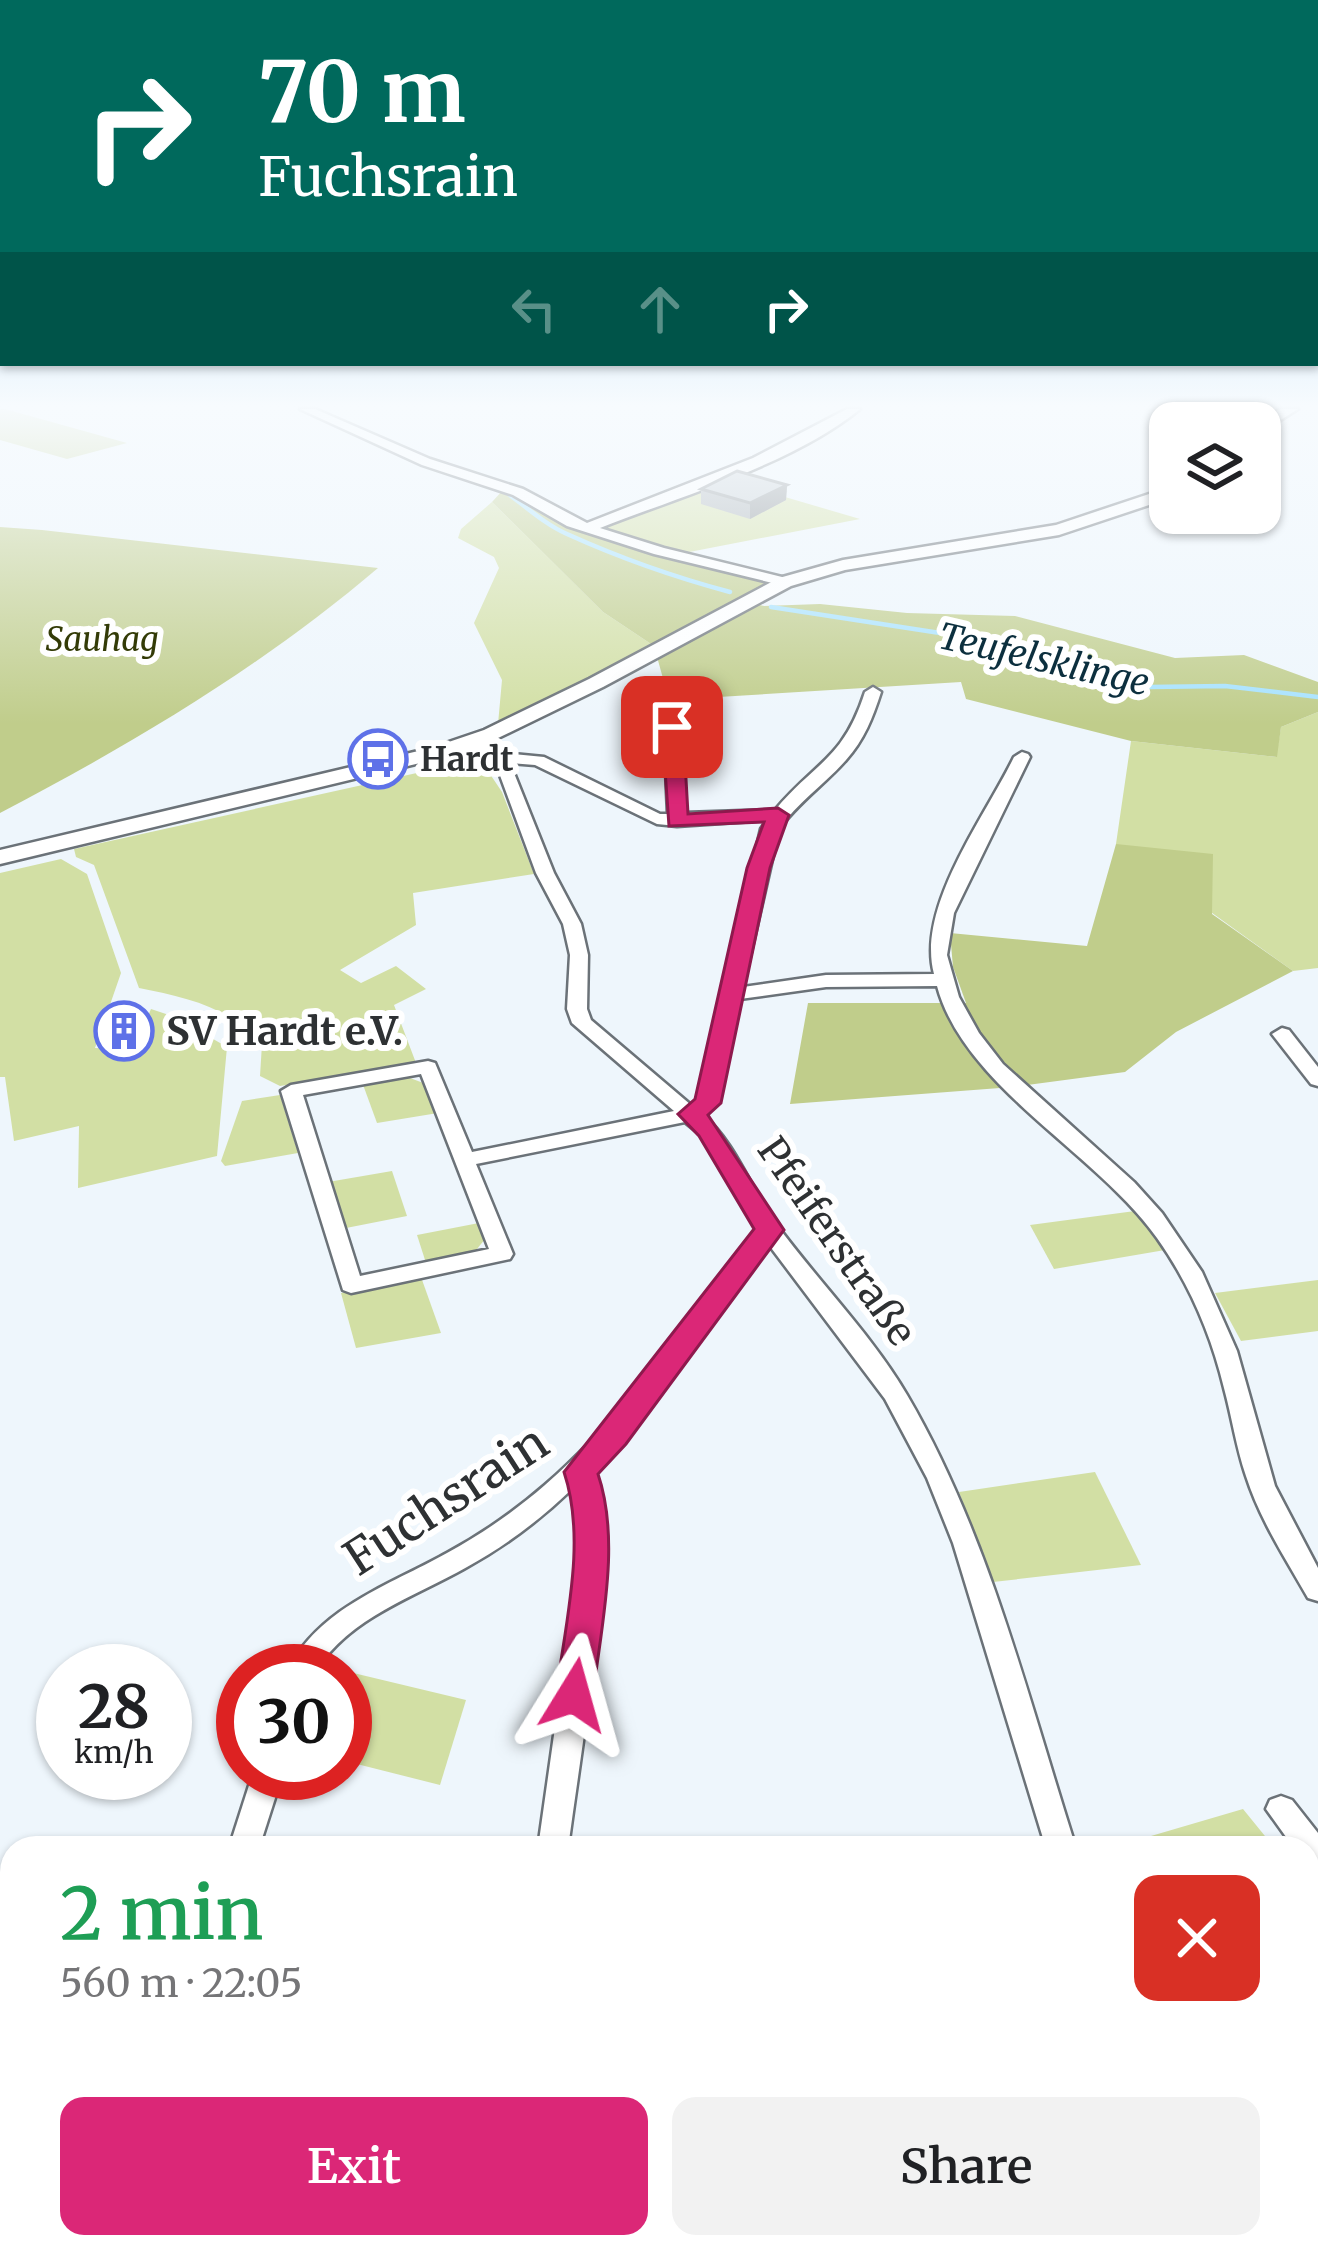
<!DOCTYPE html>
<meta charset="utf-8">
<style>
:root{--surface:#fff;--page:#f2f2f2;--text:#202124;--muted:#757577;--accent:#db2777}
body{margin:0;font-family:Merriweather,serif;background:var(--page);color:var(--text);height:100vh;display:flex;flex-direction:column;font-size:45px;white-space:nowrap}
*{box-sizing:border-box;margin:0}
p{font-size:39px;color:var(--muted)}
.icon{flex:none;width:66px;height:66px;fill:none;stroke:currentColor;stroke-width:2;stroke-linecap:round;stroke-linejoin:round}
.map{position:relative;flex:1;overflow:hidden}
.side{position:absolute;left:0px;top:1836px;width:1320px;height:423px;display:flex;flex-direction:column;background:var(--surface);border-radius:36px 36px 0 0;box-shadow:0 3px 9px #0004}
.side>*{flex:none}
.top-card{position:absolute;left:0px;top:0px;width:1320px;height:366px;box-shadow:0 3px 9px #0004;background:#00695c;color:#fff;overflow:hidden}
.controls{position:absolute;left:1149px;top:402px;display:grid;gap:24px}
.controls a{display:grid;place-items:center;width:132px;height:132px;border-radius:24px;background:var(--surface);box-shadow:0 3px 9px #0004;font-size:60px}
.speed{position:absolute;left:36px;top:1644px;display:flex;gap:24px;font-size:60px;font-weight:700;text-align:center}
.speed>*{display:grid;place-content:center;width:156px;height:156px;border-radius:50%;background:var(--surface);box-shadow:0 3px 9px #0004;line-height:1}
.speed small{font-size:30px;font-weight:400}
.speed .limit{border:18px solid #d22;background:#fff;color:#111}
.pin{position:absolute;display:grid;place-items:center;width:102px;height:102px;color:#fff;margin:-51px;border-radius:24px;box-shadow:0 6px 18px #0006}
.me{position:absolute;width:132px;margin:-66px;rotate:8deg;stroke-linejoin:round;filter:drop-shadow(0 0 9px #0008)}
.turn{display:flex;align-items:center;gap:42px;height:252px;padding:0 60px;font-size:54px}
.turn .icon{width:156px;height:156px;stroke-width:2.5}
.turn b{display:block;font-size:84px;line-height:102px}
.lanes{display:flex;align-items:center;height:114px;padding:0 60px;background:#0003;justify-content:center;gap:60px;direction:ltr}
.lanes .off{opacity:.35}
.round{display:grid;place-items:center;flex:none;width:126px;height:126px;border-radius:24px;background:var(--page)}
.headline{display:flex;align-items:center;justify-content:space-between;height:204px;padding:0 60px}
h1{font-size:72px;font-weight:600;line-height:90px;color:#1e9e55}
.action{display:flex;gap:24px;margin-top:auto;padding:24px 60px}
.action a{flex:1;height:138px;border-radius:24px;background:var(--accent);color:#fff;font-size:48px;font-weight:600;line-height:138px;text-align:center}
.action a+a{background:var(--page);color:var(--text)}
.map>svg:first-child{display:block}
.green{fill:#d2dfa4}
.forest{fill:#c0cd8b}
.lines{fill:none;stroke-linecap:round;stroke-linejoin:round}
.stream{stroke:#a7e2fe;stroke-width:4.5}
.minor-casing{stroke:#6b7278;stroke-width:5}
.major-casing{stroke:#6b7278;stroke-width:5}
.minor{fill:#fff;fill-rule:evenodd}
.major{fill:#fff;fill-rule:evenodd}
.wall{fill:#a6adb2}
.shaded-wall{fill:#878d91}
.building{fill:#c1c9cf;stroke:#878d91;stroke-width:3}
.route{fill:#db2777;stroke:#8e194d;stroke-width:3}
.labels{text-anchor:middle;stroke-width:12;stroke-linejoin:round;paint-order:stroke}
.far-park-label{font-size:33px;font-style:italic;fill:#333b07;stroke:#fff}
.far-poi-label{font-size:33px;font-weight:bold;fill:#2e3133;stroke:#fff;text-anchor:start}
.far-water-label{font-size:36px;font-style:italic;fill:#0c2f3e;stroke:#fff}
.poi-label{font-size:39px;font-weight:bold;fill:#2e3133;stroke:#fff;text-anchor:start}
.street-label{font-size:39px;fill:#2e3133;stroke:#fff}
.near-street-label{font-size:48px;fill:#2e3133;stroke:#fff}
</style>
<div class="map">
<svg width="1318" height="2257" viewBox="0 0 1318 2257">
<rect width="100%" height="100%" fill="#eef6fc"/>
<g class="green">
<path d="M727,480l133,39 -181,35 -80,-27z"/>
<path d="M492,502l111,110 51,34 -156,78 4,-44 -28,-57 25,-55 -5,-11 -36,-19 3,-9z"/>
<path d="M1318,712v256l-25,3 -177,-127 15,-103 145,16 5,-30z"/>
<path d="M480,759l22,33 32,82 -121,19 3,32 -76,45 21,13 35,-17 30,23 -32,16 22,58 -136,23 -20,-10 2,-32c-32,-37 -77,-47 -123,-56l-45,-123 -18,-8 -2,-8z"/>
<path d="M61,859l26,15 34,99 -26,75 38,2 18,-41 24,8 52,30 -10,109 -139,32 1,-62 -65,15 -9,-64h-5v-204z"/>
<path d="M402,1075l24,9 12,29 -61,10 -15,-41z"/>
<path d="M280,1095l18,58 -73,13 -4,-5 21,-60z"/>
<path d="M392,1171l15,45 -66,13 -13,-47z"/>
<path d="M1135,1211l30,39 -111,19 -24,-44z"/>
<path d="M479,1223l6,16 -12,15 -47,9 -9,-28z"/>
<path d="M421,1277l20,56 -85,15 -15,-55z"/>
<path d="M1318,1280v51l-77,10 -26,-48z"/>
<path d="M1095,1472l46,93 -148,17 -34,-90z"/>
<path d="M345,1671l121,29 -26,85 -95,-24z"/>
<path d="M1243,1809l26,32 23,7h-135l-6,-12z"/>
</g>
<g class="forest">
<path d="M0,409h5l122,34 -60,16 -67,-19z"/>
<path d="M503,490l83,39 185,53 -34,18 27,6 56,-2 87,9 108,3 160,42 69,-3 74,27v30l-37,15 -4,30 -146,-16 -165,-42 -5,-17 -292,18 -15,-54 -51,-34 -111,-110z"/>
<path d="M0,527l42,3 336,38c-115,98 -244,175 -378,245z"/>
<path d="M1116,844l97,10 -1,60 81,57 -117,61 -51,40 -112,15 -223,17 18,-101h158l-13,-36 -3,-34 137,13z"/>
</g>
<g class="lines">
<g class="stream">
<path d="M503,490c20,14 41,34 64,44 53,24 107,43 163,58"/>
<path d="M771,607l234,36 90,22 54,22 76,-1 93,11"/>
</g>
<defs>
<g id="minor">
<path d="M300,409h15l115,50 93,30 64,34 166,-65 94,-49h13c-67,55 -179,87 -260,119l64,20 126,31v6l-5,1 -131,-32 -87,-28 -54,-31 -91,-30z"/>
<path d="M873,687l8,5c-8,25 -17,48 -35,68 -22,25 -48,42 -67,69l-36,158 83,-12 108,-1c-18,-67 51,-157 80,-217l8,-5 6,2 2,3 -76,156 -7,42 12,42 20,36 24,31 131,118 28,31 40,59 35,79 38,135 43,82v33l-10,-3c-22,-39 -48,-78 -62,-122 -10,-29 -14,-59 -22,-88 -13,-54 -35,-105 -67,-150 -60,-85 -193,-151 -220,-252l-111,1 -86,12 -23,104 -14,12c32,28 47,72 71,106 41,57 99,115 133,174 82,140 120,300 169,453h-30l-93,-305 -26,-65 -42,-79 -116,-154 -93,127 -84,98c17,50 10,105 5,157 -7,74 -19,147 -29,221h-30l36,-254 3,-52 -5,-53c-31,30 -67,57 -105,78 -52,30 -118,50 -151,104h-29c33,-64 101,-85 160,-118 35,-19 68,-42 98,-68 84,-73 146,-168 212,-255l-56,-95 -16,-13 -209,42 37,90 -3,5 -159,34 -8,-3 -62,-199 10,-6 137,-24 7,2 37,89 202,-41 -102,-88 -5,-14 3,-54 -7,-31 -27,-51 -38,-103 -5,-9 -28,-20 8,-5 30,17 41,4 116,57h8l-4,-87 8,-5 8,5 5,86 90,-3c41,-49 68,-50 90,-118zM510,763l25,2 122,59 20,2 90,-6 -6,9 -64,271 -6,5 -100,-85 -4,-11 1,-54 -7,-31 -27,-51zM421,1074l68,175 -129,27 -57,-181z"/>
<path d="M1282,1028l7,2 29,37v19l-7,-2 -39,-50z"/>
<path d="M253,1773h30l-24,75h-30z"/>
<path d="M1281,1796l11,4 26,33v35l-10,-3v-17h-14l-28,-39 4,-9z"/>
<path d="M1308,2128l10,3v34l-10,-3z"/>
<path d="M107,2247h36l-3,10h-36z"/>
<path d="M194,2247h65l4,10h-65z"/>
<path d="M1042,2247h36l4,10h-36z"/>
<path d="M1093,2247h36l-1,10h-36z"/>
</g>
<g id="major">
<path d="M1280,409h18l-38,24 -3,-10z"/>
<path d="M1170,487v11l-111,37 -214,35 -54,16 -188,101 -105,51 -53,19 -445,107v-14l431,-102 53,-18 105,-51 190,-101 64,-18 213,-35z"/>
</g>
</defs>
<use href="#minor" class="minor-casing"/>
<use href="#major" class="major-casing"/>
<use href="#minor" class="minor"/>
<use href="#major" class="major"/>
</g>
<path class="wall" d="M787,485l-1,15 -36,19 -49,-15v-15z"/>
<path class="shaded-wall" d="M787,485l-1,15 -36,19v-16z"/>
<path class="building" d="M737,471l50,14 -37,18 -49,-14z"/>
<linearGradient id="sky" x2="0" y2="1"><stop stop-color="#8ec6f1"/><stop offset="0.56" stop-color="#f7fbfe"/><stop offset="1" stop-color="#f7fbfe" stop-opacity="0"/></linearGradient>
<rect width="1318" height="724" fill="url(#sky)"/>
<path class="route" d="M672,721l11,6 5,87 90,-6 11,7 -19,53 -49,235 -13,12 76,115 -158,214 -28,30c23,68 3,152 -5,221l-6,11 -13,4 -13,-4 -5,-11c9,-71 31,-154 8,-223l190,-243 -55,-93 -21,-22 17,-15 52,-231 17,-46 -95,4 -7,-99z"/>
<defs>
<symbol id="bus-ring" viewBox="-11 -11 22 22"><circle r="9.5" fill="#fff" stroke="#5e71e8" stroke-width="1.5"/><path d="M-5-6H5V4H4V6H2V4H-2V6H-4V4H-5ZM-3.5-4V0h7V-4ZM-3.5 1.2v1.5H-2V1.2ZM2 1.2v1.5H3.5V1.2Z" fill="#5e71e8"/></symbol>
<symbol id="building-ring" viewBox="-11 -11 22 22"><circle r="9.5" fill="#fff" stroke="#5e71e8" stroke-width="1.5"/><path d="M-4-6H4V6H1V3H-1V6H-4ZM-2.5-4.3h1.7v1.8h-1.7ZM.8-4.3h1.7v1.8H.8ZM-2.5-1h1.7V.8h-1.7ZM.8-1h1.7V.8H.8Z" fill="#5e71e8"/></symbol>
</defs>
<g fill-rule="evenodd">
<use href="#bus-ring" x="345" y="726" width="66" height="66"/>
<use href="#building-ring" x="91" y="998" width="66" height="66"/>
</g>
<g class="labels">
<g class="far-park-label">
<text x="102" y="651">Sauhag</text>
</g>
<g class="far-poi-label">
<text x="420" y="771">Hardt</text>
</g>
<g class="far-water-label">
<text transform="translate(1044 659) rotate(13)" y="13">Teufelsklinge</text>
</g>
<g class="poi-label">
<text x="166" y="1045">SV Hardt e.V.</text>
</g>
<g class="street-label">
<text transform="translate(837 1241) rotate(55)" y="14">Pfeiferstraße</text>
</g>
<g class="near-street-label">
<text transform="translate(446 1500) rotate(-33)" y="17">Fuchsrain</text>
</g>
</g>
</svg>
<div class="controls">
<a><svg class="icon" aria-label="layers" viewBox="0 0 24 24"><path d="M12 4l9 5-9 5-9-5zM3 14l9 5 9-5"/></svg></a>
</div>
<div class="speed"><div>28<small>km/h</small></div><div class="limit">30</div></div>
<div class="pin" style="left:672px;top:727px;background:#d93025"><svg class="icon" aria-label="arrive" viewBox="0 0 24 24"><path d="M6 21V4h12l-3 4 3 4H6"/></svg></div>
<svg class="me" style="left:574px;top:1695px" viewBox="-20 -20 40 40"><path d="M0-17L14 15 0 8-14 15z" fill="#db2777" stroke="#fff" stroke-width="4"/></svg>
<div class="top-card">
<div class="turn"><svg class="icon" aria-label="right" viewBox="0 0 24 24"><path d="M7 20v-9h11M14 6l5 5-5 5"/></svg><div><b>70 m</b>Fuchsrain</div></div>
<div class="lanes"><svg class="icon off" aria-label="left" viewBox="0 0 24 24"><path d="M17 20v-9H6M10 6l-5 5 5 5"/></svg><svg class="icon off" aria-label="ahead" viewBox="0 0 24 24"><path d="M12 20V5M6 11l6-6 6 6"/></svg><svg class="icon" aria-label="right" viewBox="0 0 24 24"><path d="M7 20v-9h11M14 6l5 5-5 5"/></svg></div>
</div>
<section class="side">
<div class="headline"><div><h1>2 min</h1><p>560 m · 22:05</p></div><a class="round" style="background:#d93025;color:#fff"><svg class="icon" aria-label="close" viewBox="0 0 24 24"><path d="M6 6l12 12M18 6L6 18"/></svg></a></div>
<div class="action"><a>Exit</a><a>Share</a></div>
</section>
</div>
